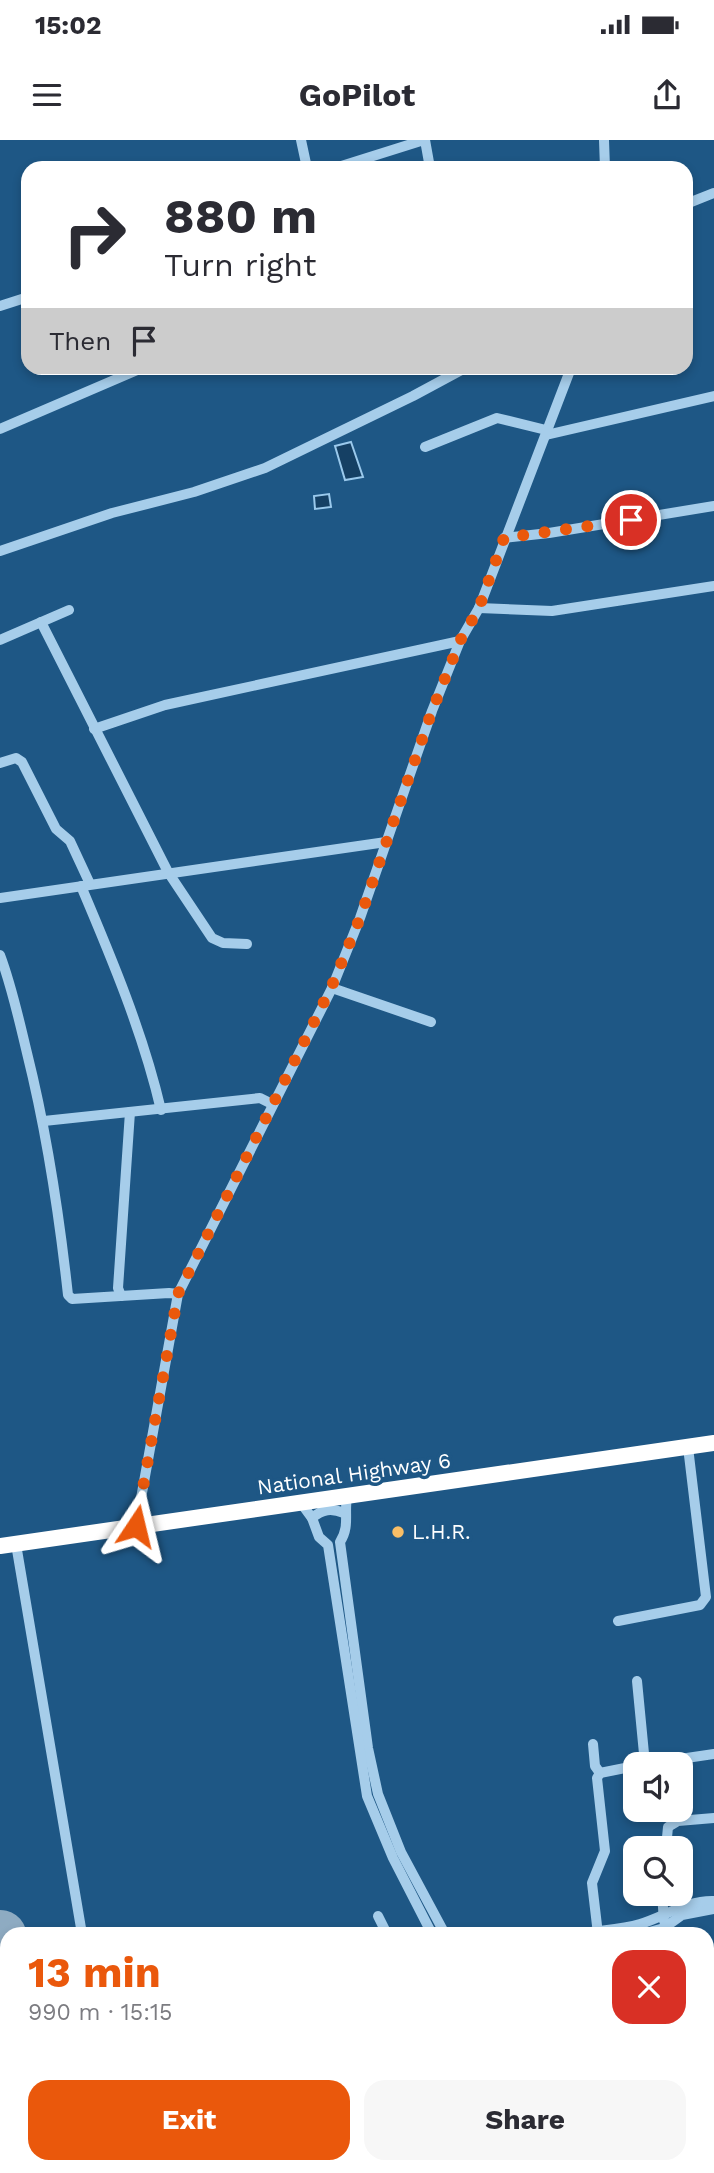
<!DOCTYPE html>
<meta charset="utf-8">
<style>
:root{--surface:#fff;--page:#f7f7f7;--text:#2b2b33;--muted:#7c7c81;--accent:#ea580c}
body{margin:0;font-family:"Work Sans",sans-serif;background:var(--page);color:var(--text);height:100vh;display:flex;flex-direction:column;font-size:26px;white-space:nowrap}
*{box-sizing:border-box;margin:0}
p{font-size:23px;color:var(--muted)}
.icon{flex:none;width:38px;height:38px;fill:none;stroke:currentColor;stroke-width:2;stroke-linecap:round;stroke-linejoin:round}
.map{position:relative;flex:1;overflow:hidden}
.panel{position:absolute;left:0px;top:1787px;width:714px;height:247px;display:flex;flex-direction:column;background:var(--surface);border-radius:21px 21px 0 0;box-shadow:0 4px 10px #0003}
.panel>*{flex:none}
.guide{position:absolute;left:21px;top:21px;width:672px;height:214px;border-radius:21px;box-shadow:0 4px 10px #0003;background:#fff;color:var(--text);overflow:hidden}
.buttons{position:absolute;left:623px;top:1612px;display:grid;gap:14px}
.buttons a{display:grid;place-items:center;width:70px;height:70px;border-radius:14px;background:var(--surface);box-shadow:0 4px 10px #0003;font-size:35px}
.pin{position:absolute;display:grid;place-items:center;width:60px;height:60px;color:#fff;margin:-30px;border:4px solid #fff;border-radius:50%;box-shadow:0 2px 7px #0007}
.me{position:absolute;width:77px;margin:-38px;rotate:10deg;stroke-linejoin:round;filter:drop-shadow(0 0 5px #0008)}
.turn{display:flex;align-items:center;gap:24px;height:147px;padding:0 28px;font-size:32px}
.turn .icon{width:91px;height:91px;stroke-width:2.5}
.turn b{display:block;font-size:49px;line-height:60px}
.then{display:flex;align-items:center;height:66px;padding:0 28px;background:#0003;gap:14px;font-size:26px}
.round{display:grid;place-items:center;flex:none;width:74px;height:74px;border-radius:21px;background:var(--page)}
.headline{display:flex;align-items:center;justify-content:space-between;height:119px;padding:0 28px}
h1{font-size:42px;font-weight:700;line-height:52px;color:var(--accent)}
.primary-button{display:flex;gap:14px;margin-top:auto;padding:14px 28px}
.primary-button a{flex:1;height:80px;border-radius:21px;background:var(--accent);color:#fff;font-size:28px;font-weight:700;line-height:80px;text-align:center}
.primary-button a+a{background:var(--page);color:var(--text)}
.status{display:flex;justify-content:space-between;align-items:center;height:49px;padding:0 35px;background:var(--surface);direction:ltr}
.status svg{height:19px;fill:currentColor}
header{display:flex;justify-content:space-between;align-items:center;height:91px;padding:0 28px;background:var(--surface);font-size:32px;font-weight:700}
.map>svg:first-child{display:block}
.water{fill:#154064;stroke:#9ac9ec;stroke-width:2}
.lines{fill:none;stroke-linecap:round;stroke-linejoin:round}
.runway{stroke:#8eabc2;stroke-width:54}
.minor{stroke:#a6cdea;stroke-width:10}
.highway{stroke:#fff;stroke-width:16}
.route{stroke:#ea580c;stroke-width:12;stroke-dasharray:0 21.6}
.poi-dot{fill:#f9be66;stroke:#1e5785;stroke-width:2.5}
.labels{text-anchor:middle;stroke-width:7;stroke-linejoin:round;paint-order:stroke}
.street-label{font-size:21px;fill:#fff;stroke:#1e5785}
.poi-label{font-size:21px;fill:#fff;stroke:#1e5785;text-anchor:start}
</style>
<div class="status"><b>15:02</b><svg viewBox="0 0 49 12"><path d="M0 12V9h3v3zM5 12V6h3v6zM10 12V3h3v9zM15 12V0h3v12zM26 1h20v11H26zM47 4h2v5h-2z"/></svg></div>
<header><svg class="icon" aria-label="menu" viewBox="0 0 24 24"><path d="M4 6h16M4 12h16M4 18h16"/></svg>GoPilot<svg class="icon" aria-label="share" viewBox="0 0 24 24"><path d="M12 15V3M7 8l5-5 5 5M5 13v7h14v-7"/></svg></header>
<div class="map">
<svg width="714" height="2033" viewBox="0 0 714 2033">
<rect width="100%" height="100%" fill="#1e5785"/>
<g class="water">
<path d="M351,302l12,35 -18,3 -10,-34z"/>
<path d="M329,354l2,13 -16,2 -1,-13z"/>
</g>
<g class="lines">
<g class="runway">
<path d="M0,1797l7,48"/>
<path d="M34,2026l1,7"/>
</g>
<g class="minor">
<path d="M301,0l6,28"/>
<path d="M425,0l5,28"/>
<path d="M604,0l1,28"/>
<path d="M335,28l89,-28"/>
<path d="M686,64l28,-11"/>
<path d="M0,166l28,-9"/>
<path d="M0,289l142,-61"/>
<path d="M546,295l168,-39"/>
<path d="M425,307l72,-29 49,12"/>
<path d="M504,398l45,-5 165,-27"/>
<path d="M0,411l112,-38 82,-21 71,-24 148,-72 52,-28"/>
<path d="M479,468l73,3 162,-25"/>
<path d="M41,482l127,250 44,66 11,5 24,1"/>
<path d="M0,500l69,-30"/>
<path d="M94,589l71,-24 295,-64"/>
<path d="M0,623l16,-5 6,4 34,67 14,12 20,43"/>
<path d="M81,746c31,73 62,147 80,224"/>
<path d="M0,758l386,-56"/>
<path d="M0,815c12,32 19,65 27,98 20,80 32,160 41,242l4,4 97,-6 9,1"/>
<path d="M332,848l99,34"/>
<path d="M44,981l216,-23 12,6"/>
<path d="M121,1156l-3,-8 12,-176"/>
<path d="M347,1357c-3,16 3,30 -7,45l28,206 10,46 23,58 44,82"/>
<path d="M301,1363l11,15 7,19 9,8 39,251 26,62 39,76"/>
<path d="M312,1378c11,-9 19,-10 32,-5"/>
<path d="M136,1386l42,-232 154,-306 28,-70 72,-207 28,-70 19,-33 92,-240"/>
<path d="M16,1404l66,390"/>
<path d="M618,1481l82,-16 6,-8 -18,-150"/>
<path d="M637,1541l8,83"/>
<path d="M593,1604l2,22 5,7 -3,5 8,73 -13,32 6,51"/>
<path d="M646,1624l68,-10"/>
<path d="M600,1633l35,-7"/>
<path d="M666,1708l2,-21 10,-6 36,-3"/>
<path d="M662,1754l2,27"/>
<path d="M378,1776l9,18"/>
<path d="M579,1794c20,-4 41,-4 61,-10 24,-7 47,-24 74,-23"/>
<path d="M642,1794l22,-6 18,-13 32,-6"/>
<path d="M707,1844h7"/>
<path d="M707,1907l7,-1"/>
<path d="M707,1970l7,-1"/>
<path d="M462,2026l1,2 4,-2"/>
<path d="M477,2026l3,7"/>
<path d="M552,2026l3,7"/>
<path d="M631,2026l3,7"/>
<path d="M698,2033l11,-6"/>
</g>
<path class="highway" d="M0,1406l714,-103"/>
</g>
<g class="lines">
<path class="route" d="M136,1386l42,-232 153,-306 29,-70 72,-207 28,-70 19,-33 25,-70 127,-18"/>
</g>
<circle class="poi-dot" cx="398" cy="1392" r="7"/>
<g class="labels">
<g class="street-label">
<text transform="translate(354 1334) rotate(-8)" y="7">National Highway 6</text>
</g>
<g class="poi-label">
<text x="412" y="1399">L.H.R.</text>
</g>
</g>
</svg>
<div class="buttons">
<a><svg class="icon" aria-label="sound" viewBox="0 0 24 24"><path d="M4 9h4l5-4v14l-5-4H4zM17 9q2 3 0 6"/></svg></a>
<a><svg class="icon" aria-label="search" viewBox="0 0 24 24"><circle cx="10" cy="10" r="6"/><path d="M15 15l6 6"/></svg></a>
</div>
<div class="pin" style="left:631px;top:380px;background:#d93025"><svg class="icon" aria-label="arrive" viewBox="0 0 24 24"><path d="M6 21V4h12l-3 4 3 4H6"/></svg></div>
<svg class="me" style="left:136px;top:1386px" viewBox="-20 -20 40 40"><path d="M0-17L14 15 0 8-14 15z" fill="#ea580c" stroke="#fff" stroke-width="4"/></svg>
<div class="guide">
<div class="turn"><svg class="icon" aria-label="right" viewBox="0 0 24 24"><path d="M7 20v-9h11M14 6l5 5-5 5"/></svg><div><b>880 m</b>Turn right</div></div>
<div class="then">Then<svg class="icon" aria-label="arrive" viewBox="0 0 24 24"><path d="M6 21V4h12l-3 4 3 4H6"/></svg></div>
</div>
<section class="panel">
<div class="headline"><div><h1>13 min</h1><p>990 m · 15:15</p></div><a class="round" style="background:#d93025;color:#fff"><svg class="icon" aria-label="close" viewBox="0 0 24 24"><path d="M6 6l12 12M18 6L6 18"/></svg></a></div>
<div class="primary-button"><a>Exit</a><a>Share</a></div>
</section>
</div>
